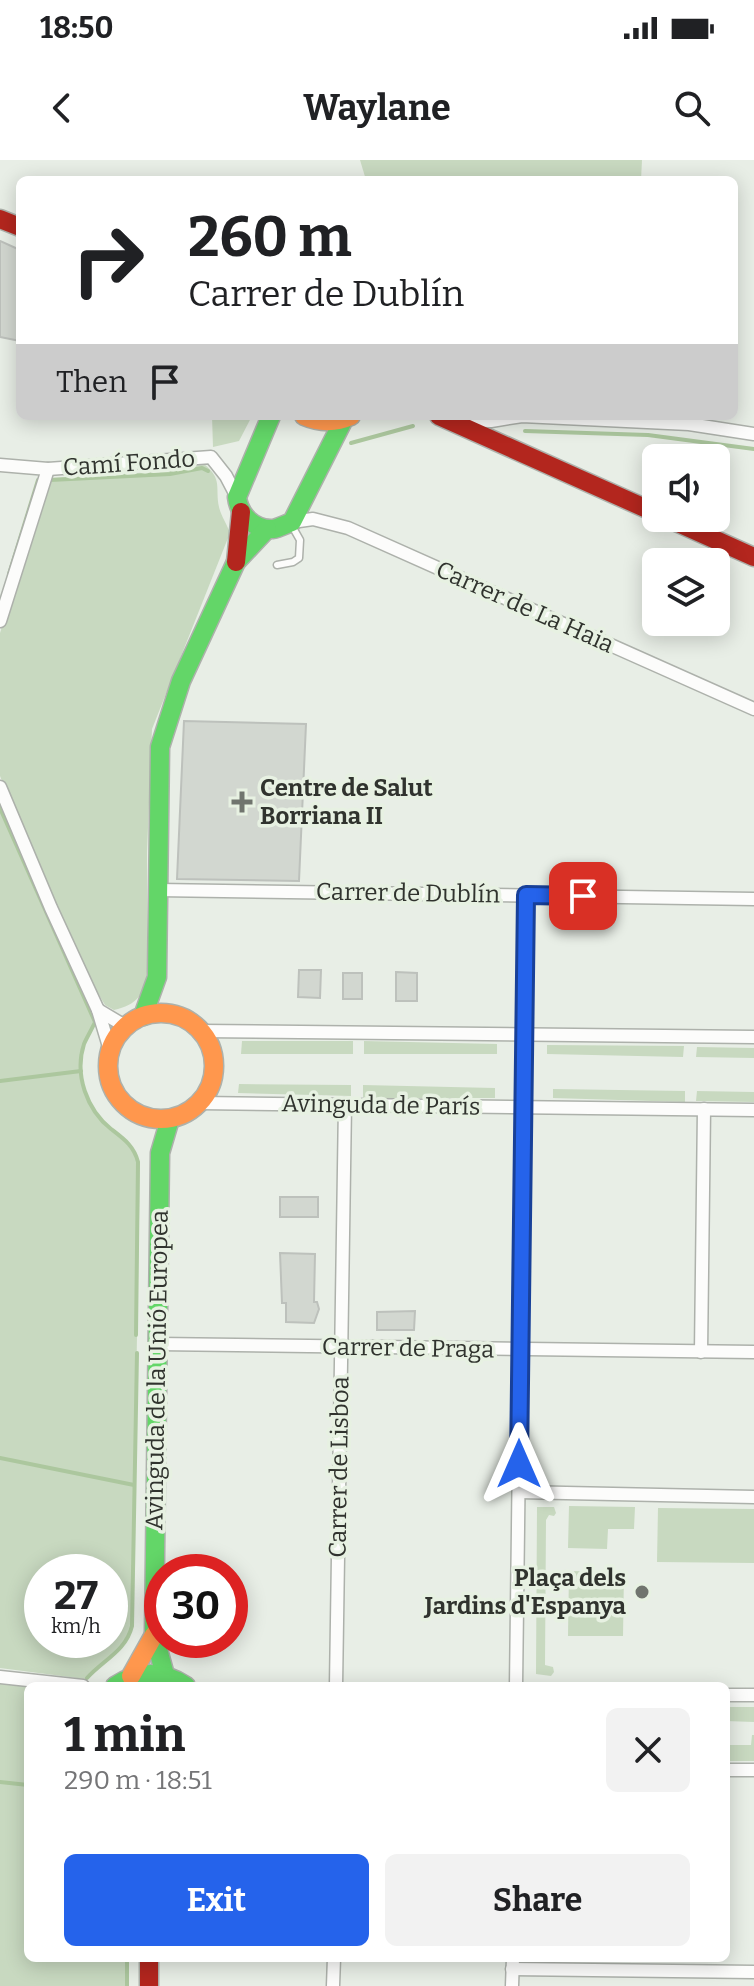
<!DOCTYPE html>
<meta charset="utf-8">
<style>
:root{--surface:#fff;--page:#f2f2f2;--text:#202124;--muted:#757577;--accent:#2563eb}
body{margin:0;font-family:Bitter,serif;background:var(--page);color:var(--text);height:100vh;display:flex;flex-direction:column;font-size:30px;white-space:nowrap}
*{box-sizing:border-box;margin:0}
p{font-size:26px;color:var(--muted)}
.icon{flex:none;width:44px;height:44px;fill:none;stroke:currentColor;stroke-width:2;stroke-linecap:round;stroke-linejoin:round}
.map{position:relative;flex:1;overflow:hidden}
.drawer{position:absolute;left:24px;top:1522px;width:706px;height:280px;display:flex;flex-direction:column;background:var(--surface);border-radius:12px;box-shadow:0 4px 20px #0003}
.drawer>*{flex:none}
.guide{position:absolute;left:16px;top:16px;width:722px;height:244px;border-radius:12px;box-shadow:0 4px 20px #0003;background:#fff;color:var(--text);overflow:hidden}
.controls{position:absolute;left:642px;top:284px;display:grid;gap:16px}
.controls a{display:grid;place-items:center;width:88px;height:88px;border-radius:12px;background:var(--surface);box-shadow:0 4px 20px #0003;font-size:40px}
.speed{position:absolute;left:24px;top:1394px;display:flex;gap:16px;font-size:40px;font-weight:700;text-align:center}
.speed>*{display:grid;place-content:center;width:104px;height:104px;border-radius:50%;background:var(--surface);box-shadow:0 4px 20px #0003;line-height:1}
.speed small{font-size:20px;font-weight:400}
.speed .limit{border:12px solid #d22;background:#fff;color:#111}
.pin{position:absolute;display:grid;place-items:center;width:68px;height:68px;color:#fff;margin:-34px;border-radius:16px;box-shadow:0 4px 12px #0006}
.me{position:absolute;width:88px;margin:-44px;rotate:0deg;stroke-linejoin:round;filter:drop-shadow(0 0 6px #0008)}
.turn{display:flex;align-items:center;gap:28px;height:168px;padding:0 40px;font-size:36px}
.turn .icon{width:104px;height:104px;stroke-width:2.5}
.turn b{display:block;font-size:56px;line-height:68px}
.then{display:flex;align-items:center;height:76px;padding:0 40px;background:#0003;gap:16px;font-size:30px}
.round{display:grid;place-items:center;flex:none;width:84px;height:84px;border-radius:12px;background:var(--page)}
.overview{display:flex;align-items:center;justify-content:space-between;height:136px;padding:0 40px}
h1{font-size:48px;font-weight:700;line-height:60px}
.action{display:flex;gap:16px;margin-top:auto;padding:16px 40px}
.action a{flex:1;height:92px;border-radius:12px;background:var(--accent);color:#fff;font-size:32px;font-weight:700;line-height:92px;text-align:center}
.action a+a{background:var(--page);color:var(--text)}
.status{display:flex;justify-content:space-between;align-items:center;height:56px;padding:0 40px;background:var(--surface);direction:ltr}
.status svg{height:22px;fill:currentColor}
header{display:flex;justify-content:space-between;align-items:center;height:104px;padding:0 40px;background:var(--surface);font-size:36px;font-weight:700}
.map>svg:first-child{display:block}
.green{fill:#c8d9c0;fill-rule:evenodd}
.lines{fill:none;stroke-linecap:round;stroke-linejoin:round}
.stream{stroke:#acc79e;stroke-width:4}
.building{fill:#d2d7d0;stroke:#bdc1bc;stroke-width:2}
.lane-casing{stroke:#adb1ab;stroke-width:9}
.street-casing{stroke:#adb1ab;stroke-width:15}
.fast-casing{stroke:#adb1ab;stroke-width:21}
.slow-casing{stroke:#adb1ab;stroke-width:21}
.jam-casing{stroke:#adb1ab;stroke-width:21}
.lane{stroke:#fcfcfb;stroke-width:6}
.street{stroke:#fcfcfb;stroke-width:12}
.fast{stroke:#63d668;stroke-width:18}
.slow{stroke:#ff974d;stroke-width:18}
.jam{stroke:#b3261e;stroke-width:18}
.route-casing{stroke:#184099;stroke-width:20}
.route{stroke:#2563eb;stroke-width:14}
.poi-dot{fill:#70746e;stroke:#e7f1e2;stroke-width:3}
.labels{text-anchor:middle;stroke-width:7;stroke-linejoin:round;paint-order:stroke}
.street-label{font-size:24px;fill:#30332e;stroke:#e7f1e2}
.poi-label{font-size:24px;font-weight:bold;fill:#30332e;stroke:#e7f1e2;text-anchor:start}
</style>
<div class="status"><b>18:50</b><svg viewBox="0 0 49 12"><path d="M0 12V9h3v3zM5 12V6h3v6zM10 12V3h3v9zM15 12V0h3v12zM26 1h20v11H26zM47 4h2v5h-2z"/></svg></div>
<header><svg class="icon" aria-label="back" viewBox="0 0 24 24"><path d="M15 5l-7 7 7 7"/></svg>Waylane<svg class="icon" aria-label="search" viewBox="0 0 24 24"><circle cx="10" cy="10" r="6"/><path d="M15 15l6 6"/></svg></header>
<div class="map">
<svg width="754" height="1826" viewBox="0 0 754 1826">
<rect width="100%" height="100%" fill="#e8eee6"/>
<g class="green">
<path d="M360,0h282l-1,20h-275z"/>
<path d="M212,256h40l-13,25 -26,6z"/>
<path d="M204,304c19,15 11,24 15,43 2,9 8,17 11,26l-78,196 -5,123v120c-2,22 -10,33 -33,38l-9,-5 -15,-25 -51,-107 -39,-97v-143l51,-155 119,-7z"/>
<path d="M0,642l96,219c-4,8 -8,15 -11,23 -10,28 2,62 23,81 14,12 26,19 32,38l-8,462c-4,21 -18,27 -33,40 -5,4 -9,9 -14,14l-85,-11zM42,1412h68v68h-68z"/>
<path d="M242,881h111v13h-112z"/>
<path d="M364,881l133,3v10h-133z"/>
<path d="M547,885l137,1 -1,11 -136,-3z"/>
<path d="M697,887l57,1v10l-58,-1z"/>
<path d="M239,924l112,1v11l-113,-3z"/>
<path d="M363,925l132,3v10h-132z"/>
<path d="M553,929l132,2v11l-132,-4z"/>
<path d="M697,931l57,1v10l-58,-1z"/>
<path d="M569,1346l66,1 -1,22h-26l-1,20 -39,-1z"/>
<path d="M537,1347h17l2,6 -2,3 -5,-1 -3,5 -1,145 8,2 1,5 -3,4 -15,-2z"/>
<path d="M658,1348l96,1v54l-97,-1z"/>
<path d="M569,1411l55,1 -1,64h-55z"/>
<path d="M0,1523l29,3 -1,272h101l-1,28h-128z"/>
<path d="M726,1547h28v15l-28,-1z"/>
<path d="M752,1575h2v26h-28v-16h25z"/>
</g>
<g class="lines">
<g class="stream">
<path d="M525,271l123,4 106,14"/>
<path d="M351,283l62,-17"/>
<path d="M50,320l120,-6 32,-6 6,3"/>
<path d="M9,414l29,-94"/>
<path d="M0,648l95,214c-3,7 -8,15 -11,22 -10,31 3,66 27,85 13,10 23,17 27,33l-2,173"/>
<path d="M0,921l81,-10"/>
<path d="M0,1298l134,27"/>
<path d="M87,1518c16,-18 39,-27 45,-52l5,-273"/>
<path d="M0,1622l28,3"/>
<path d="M127,1826v-28"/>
</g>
</g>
<g class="building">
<path d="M0,81l20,9v91l-20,-4z"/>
<path d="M184,561l122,3 -7,157 -122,-2z"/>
<path d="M299,810h22l-1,28 -22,-1z"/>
<path d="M396,812l21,1v28h-21z"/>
<rect x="343" y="813" width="19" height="26"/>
<rect x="280" y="1037" width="38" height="20"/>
<path d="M280,1093l35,1 -1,48h3l2,7 -5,14 -28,-1v-19h-4z"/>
<path d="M415,1151l-1,19h-37v-18z"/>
</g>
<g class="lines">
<defs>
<path id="lane" d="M277,405l16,-3 6,-4 1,-18 -8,-14"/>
<g id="street">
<path d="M455,260l36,1 31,-5 167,8 65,10"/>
<path d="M0,305l48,4 163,-12 15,19 11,21"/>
<path d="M292,362l21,-3 35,9 406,181"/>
<path d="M0,461l48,-152"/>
<path d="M0,627l51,121 47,102 12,40"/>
<path d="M158,730l596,9"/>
<path d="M98,850l27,16"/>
<path d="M201,871l553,6"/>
<path d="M200,943l554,7"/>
<path d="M158,1184l596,8"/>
<path d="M701,1192l3,-243"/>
<path d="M519,1332l235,5"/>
<path d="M0,1517l83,9"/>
<path d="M336,1526l9,-582"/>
<path d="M516,1526l10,-791"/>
<path d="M726,1535h28"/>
<path d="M726,1610h28"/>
<path d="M512,1809l242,3"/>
<path d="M333,1826l1,-28"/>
<path d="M512,1826l1,-28"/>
</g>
<g id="fast">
<path d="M271,256l-34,81c2,18 17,33 36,32 6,-1 13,-5 19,-7l52,-103"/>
<path d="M143,856l14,-39 3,-230 21,-66 55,-119 31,-33"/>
<path d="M165,1515l-11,-40 6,-482 10,-34"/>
<path d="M115,1526c24,-16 47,-16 71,0"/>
</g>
<g id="slow">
<path d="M304,256c16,7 31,7 47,0"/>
<circle cx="161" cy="906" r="53"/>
<path d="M131,1516l23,-41"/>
</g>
<g id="jam">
<path d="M0,59l20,8"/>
<path d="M439,256l217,97"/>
<path d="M667,358l87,39"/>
<path d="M236,402l5,-50"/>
<path d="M149,1798v28"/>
</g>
</defs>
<use href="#lane" class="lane-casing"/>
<use href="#street" class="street-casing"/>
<use href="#fast" class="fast-casing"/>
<use href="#slow" class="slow-casing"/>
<use href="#jam" class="jam-casing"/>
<use href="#lane" class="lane"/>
<use href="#street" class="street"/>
<use href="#fast" class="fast"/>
<use href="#slow" class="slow"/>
<use href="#jam" class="jam"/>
</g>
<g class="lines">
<defs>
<path id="route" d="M519,1304l7,-569 57,1"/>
</defs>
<use href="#route" class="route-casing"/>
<use href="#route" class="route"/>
</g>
<g class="poi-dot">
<path d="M238 630h8v8h8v8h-8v8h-8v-8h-8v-8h8z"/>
<circle cx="642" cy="1432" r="8"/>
</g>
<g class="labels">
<g class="street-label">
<text transform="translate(129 303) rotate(-4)" y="8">Camí Fondo</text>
<text transform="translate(525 447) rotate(24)" y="8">Carrer de La Haia</text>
<text transform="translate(408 733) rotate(1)" y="8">Carrer de Dublín</text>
<text transform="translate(381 945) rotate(1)" y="8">Avinguda de París</text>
<text transform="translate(408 1188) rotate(1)" y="8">Carrer de Praga</text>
<text transform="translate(157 1210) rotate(-89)" y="8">Avinguda de la Unió Europea</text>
<text transform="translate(339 1307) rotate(-89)" y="8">Carrer de Lisboa</text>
</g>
<g class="poi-label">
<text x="260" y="636">Centre de Salut<tspan x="260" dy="28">Borriana II</tspan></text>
<text x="626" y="1426" text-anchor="end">Plaça dels<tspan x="626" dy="28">Jardins d'Espanya</tspan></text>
</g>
</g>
</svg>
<div class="controls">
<a><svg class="icon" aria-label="sound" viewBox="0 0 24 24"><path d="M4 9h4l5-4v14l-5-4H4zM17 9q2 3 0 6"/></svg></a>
<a><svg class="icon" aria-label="layers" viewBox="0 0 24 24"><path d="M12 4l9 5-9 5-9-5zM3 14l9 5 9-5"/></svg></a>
</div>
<div class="speed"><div>27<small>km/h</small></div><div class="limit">30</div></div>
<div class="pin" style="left:583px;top:736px;background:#d93025"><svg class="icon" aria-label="arrive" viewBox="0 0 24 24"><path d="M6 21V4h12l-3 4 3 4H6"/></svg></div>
<svg class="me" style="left:519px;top:1304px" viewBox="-20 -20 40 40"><path d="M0-17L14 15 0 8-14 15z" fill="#2563eb" stroke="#fff" stroke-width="4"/></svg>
<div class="guide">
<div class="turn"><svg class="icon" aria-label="right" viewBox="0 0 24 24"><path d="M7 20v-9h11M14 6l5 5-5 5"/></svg><div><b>260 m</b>Carrer de Dublín</div></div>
<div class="then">Then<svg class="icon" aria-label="arrive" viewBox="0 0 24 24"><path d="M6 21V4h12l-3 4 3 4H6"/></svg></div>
</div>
<section class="drawer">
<div class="overview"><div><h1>1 min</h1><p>290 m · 18:51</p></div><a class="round"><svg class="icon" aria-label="close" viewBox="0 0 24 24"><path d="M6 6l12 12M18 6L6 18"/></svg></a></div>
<div class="action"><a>Exit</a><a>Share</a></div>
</section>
</div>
